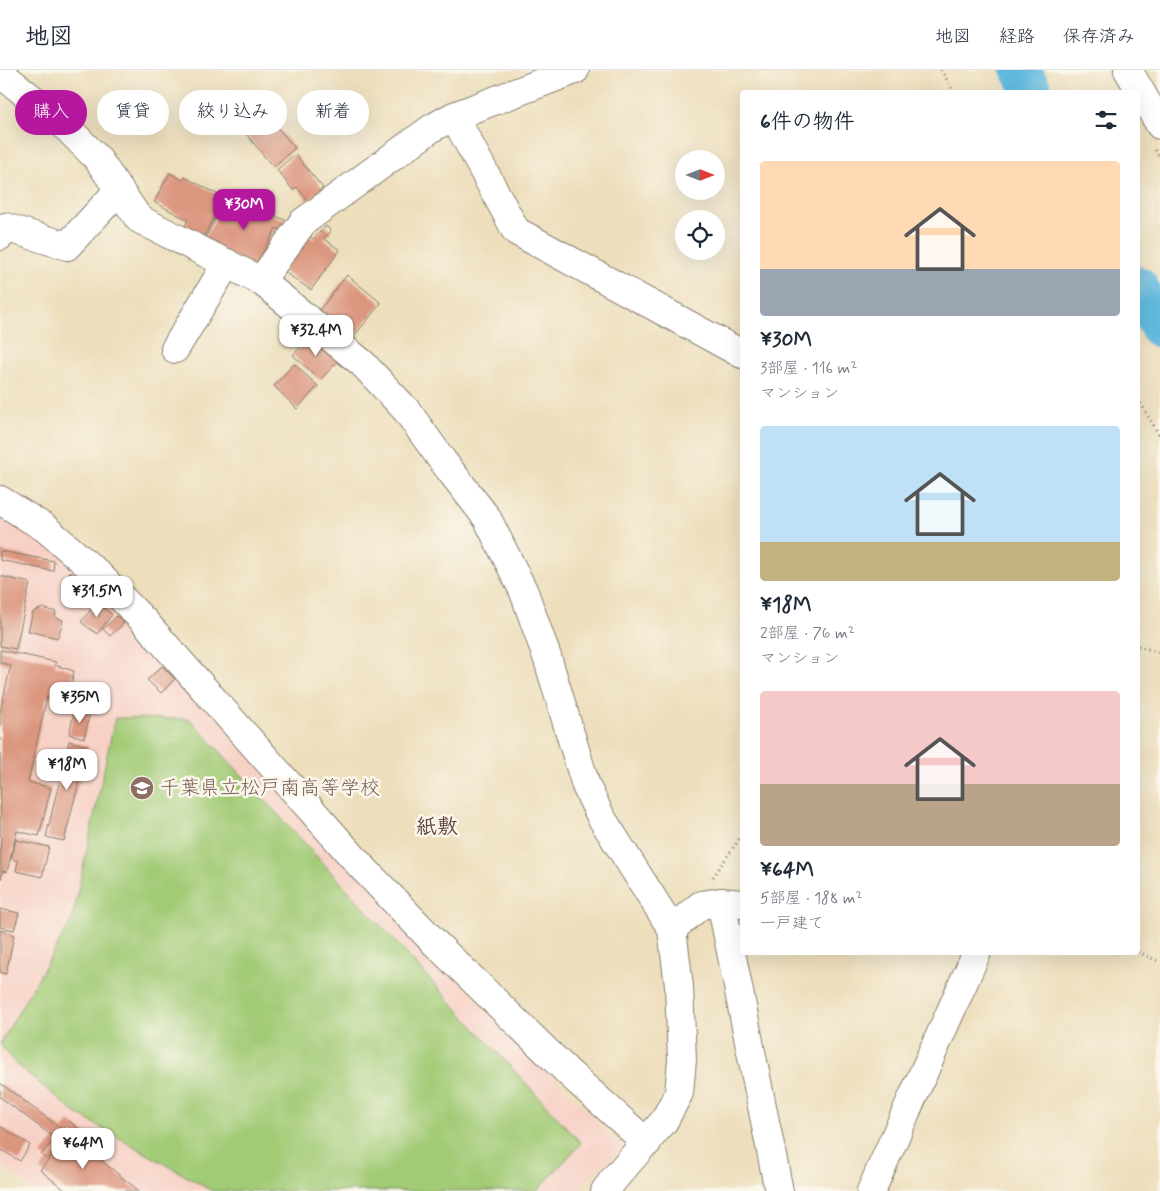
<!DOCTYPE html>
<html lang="ja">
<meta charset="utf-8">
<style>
:root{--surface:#fff;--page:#f6f6f7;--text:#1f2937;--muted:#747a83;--line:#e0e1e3;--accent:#b5179e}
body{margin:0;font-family:Mynerve,"Klee One",sans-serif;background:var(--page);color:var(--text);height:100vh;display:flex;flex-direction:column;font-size:19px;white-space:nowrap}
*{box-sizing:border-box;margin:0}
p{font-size:16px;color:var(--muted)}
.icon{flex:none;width:28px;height:28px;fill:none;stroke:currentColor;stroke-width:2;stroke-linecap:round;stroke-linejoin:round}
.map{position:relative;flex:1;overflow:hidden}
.side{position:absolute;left:740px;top:20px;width:400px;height:865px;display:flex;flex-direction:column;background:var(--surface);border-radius:5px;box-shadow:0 5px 20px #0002}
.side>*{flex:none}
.banner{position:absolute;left:15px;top:20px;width:475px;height:45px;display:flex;gap:10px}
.needle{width:32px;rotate:90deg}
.buttons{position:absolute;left:675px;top:80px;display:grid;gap:10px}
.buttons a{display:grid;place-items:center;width:50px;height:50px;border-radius:50%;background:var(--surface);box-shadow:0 5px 20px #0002;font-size:25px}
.price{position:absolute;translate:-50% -42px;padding:0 11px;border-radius:10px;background:#fff;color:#222;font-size:16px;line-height:32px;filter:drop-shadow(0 1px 2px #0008)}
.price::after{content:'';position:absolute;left:50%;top:30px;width:15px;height:11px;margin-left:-8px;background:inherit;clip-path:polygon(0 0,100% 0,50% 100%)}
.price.active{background:var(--accent);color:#fff}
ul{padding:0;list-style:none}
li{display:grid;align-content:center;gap:10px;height:265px;padding:0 20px}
li span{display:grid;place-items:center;height:155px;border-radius:5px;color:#555}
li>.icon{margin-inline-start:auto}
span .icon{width:90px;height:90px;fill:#fffc;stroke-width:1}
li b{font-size:21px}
h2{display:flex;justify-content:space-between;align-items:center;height:60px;padding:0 20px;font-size:21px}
.tag{padding:0 18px;border-radius:22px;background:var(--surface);box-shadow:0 5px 20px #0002;font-size:18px;line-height:45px}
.tag.active{background:var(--accent);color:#fff}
header{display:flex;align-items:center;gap:30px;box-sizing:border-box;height:70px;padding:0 25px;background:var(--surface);border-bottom:1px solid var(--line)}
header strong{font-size:24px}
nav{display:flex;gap:28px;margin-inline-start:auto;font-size:18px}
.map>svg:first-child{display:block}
.built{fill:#f7d1c6}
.garden{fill:#a2cb76;stroke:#5f7449}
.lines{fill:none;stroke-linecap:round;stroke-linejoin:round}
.river{stroke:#61bade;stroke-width:40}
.building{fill:#db967f}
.minor-casing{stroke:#847d6c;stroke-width:30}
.path{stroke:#847d6c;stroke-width:3;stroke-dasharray:1 4;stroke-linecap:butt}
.minor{stroke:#fff;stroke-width:28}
.labels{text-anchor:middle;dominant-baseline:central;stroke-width:5;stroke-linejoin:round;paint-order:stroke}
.education-label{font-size:20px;fill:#785e54;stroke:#fbf7ec;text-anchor:start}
.neighbourhood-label{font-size:21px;font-weight:bold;fill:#5f473f;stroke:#fbf7ec}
</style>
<header>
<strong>地図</strong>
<nav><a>地図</a><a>経路</a><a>保存済み</a></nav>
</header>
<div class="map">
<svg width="1160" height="1121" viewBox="0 0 1160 1121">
<rect width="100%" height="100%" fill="#fbf7ec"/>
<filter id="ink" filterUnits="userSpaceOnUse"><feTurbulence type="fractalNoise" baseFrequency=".02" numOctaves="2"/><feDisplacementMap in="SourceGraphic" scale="10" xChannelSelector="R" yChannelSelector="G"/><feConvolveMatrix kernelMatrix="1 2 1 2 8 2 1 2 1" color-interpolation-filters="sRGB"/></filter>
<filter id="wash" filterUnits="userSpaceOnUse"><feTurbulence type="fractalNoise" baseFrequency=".0096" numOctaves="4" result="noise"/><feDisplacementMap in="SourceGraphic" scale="20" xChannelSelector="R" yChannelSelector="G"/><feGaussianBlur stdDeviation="1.12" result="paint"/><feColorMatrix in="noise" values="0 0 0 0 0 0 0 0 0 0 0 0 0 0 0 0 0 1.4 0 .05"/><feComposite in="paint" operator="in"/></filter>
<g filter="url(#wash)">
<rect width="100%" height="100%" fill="#eddebc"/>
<path class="built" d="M0,442L58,479L158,578L408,859L622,1077L576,1121H34L0,1093Z"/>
<path class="garden" d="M115,648L190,649L581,1073L537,1121H212L74,1042L14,992L0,974L72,850Z"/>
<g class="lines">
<g class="river">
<path d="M1021,0L1033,22"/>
<path d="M1138,216L1160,258"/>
</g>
</g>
<g id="blocks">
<g class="building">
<path d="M255,42L258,47L264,42L295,78L273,97L239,55Z"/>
<path d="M295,84L323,118L308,131L297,117L293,120L277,100Z"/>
<path d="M170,103L183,110L185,107L224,128L201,172L182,162L188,150L154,132Z"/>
<path d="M233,126L289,152L284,162L276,158L254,199L204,170L224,132L228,134Z"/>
<path d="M326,156L331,161L324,169L340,180L311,220L283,201L308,165L313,169Z"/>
<path d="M347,205L381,233L351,270L317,243Z"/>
<path d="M313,264L340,289L320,310L293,285Z"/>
<path d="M294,294L318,316L297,339L274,316Z"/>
<path d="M0,481L54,491L53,501L0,490Z"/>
<path d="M70,502L99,525L93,533L64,510Z"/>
<path d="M0,506L30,513L16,579L0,576Z"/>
<path d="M97,532L112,545L97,564L81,552Z"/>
<path d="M42,538L56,542L55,547L63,550L58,568L28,561L33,542Z"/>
<path d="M117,546L124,553L110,566L103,559Z"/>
<path d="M0,580L56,592L54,595L74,601L68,632L47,627L28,712L51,718L39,766L17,761L7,802L3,801L1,809L0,642L11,595L0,593Z"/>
<path d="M162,596L175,609L161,623L147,610Z"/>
<path d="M75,639L90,643L84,668L69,664Z"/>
<path d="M69,671L88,676L64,771L46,767Z"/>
<path d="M16,770L49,777L42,807L16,801L18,791L11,789Z"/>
<path d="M0,839L19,843L14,860L0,857Z"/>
<path d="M0,860L14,865L6,904L0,902Z"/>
<path d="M0,1013L63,1060L69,1051L92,1069L86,1074L71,1062L48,1089L41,1085L55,1068L0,1027Z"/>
<path d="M0,1056L30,1075L20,1091L0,1079Z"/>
<path d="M70,1065L139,1121H66L40,1100Z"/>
</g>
</g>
</g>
<g filter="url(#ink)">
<use href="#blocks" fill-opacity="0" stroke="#847d6c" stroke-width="1"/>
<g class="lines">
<g class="minor-casing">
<g id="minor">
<path d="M1128,0L1160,55"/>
<path d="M0,3L61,52L97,88L139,149L261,211L362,293L407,341L442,390L487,448L524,522L548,590L586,716L601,747L672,859L679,916L682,990L679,1023L664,1051L614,1109L605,1121"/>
<path d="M454,46L516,161L742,284"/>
<path d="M0,166L5,157L67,176L119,120"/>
<path d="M261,211L303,152L432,58L454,46L575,0"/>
<path d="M175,279L227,193"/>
<path d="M0,430L45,458L96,502L144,551L360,795L435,873L571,1005L647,1073"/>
<path d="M721,832L779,1121"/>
<path d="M672,859L701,835L721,832L742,834"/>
<path d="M871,1121L977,882"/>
</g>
</g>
<g class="path">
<path d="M941,0L954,22"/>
<path d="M1155,80L1160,88"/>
<path d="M1138,329L1160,366"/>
<path d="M1138,576L1160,583"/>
<path d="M713,807L742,765"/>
<path d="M1138,882L1160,892"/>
</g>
<use href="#minor" class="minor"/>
</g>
</g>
<defs>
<g id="school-disc" transform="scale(1.25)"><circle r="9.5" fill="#8d6e63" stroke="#fbf7ec"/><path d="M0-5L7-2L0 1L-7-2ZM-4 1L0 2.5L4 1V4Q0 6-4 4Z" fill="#fff"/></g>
</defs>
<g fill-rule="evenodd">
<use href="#school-disc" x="142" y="718"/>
</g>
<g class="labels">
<g class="education-label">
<text x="160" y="718">千葉県立松戸南高等学校</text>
</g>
<g class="neighbourhood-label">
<text x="437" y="757">紙敷</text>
</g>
</g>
</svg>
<div class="buttons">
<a><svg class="needle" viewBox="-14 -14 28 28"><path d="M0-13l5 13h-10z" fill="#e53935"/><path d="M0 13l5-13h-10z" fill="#747a83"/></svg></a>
<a><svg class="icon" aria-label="locate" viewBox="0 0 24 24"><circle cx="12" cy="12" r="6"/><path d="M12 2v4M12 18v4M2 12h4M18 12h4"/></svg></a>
</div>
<b class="price active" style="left:244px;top:161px">¥30M</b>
<b class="price" style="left:316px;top:287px">¥32.4M</b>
<b class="price" style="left:97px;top:548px">¥31.5M</b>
<b class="price" style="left:80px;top:654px">¥35M</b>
<b class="price" style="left:67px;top:721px">¥18M</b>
<b class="price" style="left:83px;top:1100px">¥64M</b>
<div class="banner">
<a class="tag active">購入</a>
<a class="tag">賃貸</a>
<a class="tag">絞り込み</a>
<a class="tag">新着</a>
</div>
<section class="side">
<h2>6件の物件<svg class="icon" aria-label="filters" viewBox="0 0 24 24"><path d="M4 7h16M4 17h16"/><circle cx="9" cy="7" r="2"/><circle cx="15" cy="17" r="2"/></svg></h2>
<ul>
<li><span style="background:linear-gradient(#ffd9b3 70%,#9aa5b1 0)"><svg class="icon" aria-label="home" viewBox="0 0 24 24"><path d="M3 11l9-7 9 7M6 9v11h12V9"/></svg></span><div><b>¥30M</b><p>3部屋 · 116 m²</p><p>マンション</p></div></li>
<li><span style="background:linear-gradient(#bfe0f5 75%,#c2b280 0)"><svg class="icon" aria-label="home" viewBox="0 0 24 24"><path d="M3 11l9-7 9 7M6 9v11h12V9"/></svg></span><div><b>¥18M</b><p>2部屋 · 76 m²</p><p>マンション</p></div></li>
<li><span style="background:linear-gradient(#f6c9c9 60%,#b9a48a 0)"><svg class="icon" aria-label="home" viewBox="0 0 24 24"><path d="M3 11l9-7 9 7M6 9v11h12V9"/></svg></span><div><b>¥64M</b><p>5部屋 · 188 m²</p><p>一戸建て</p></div></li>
</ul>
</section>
</div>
